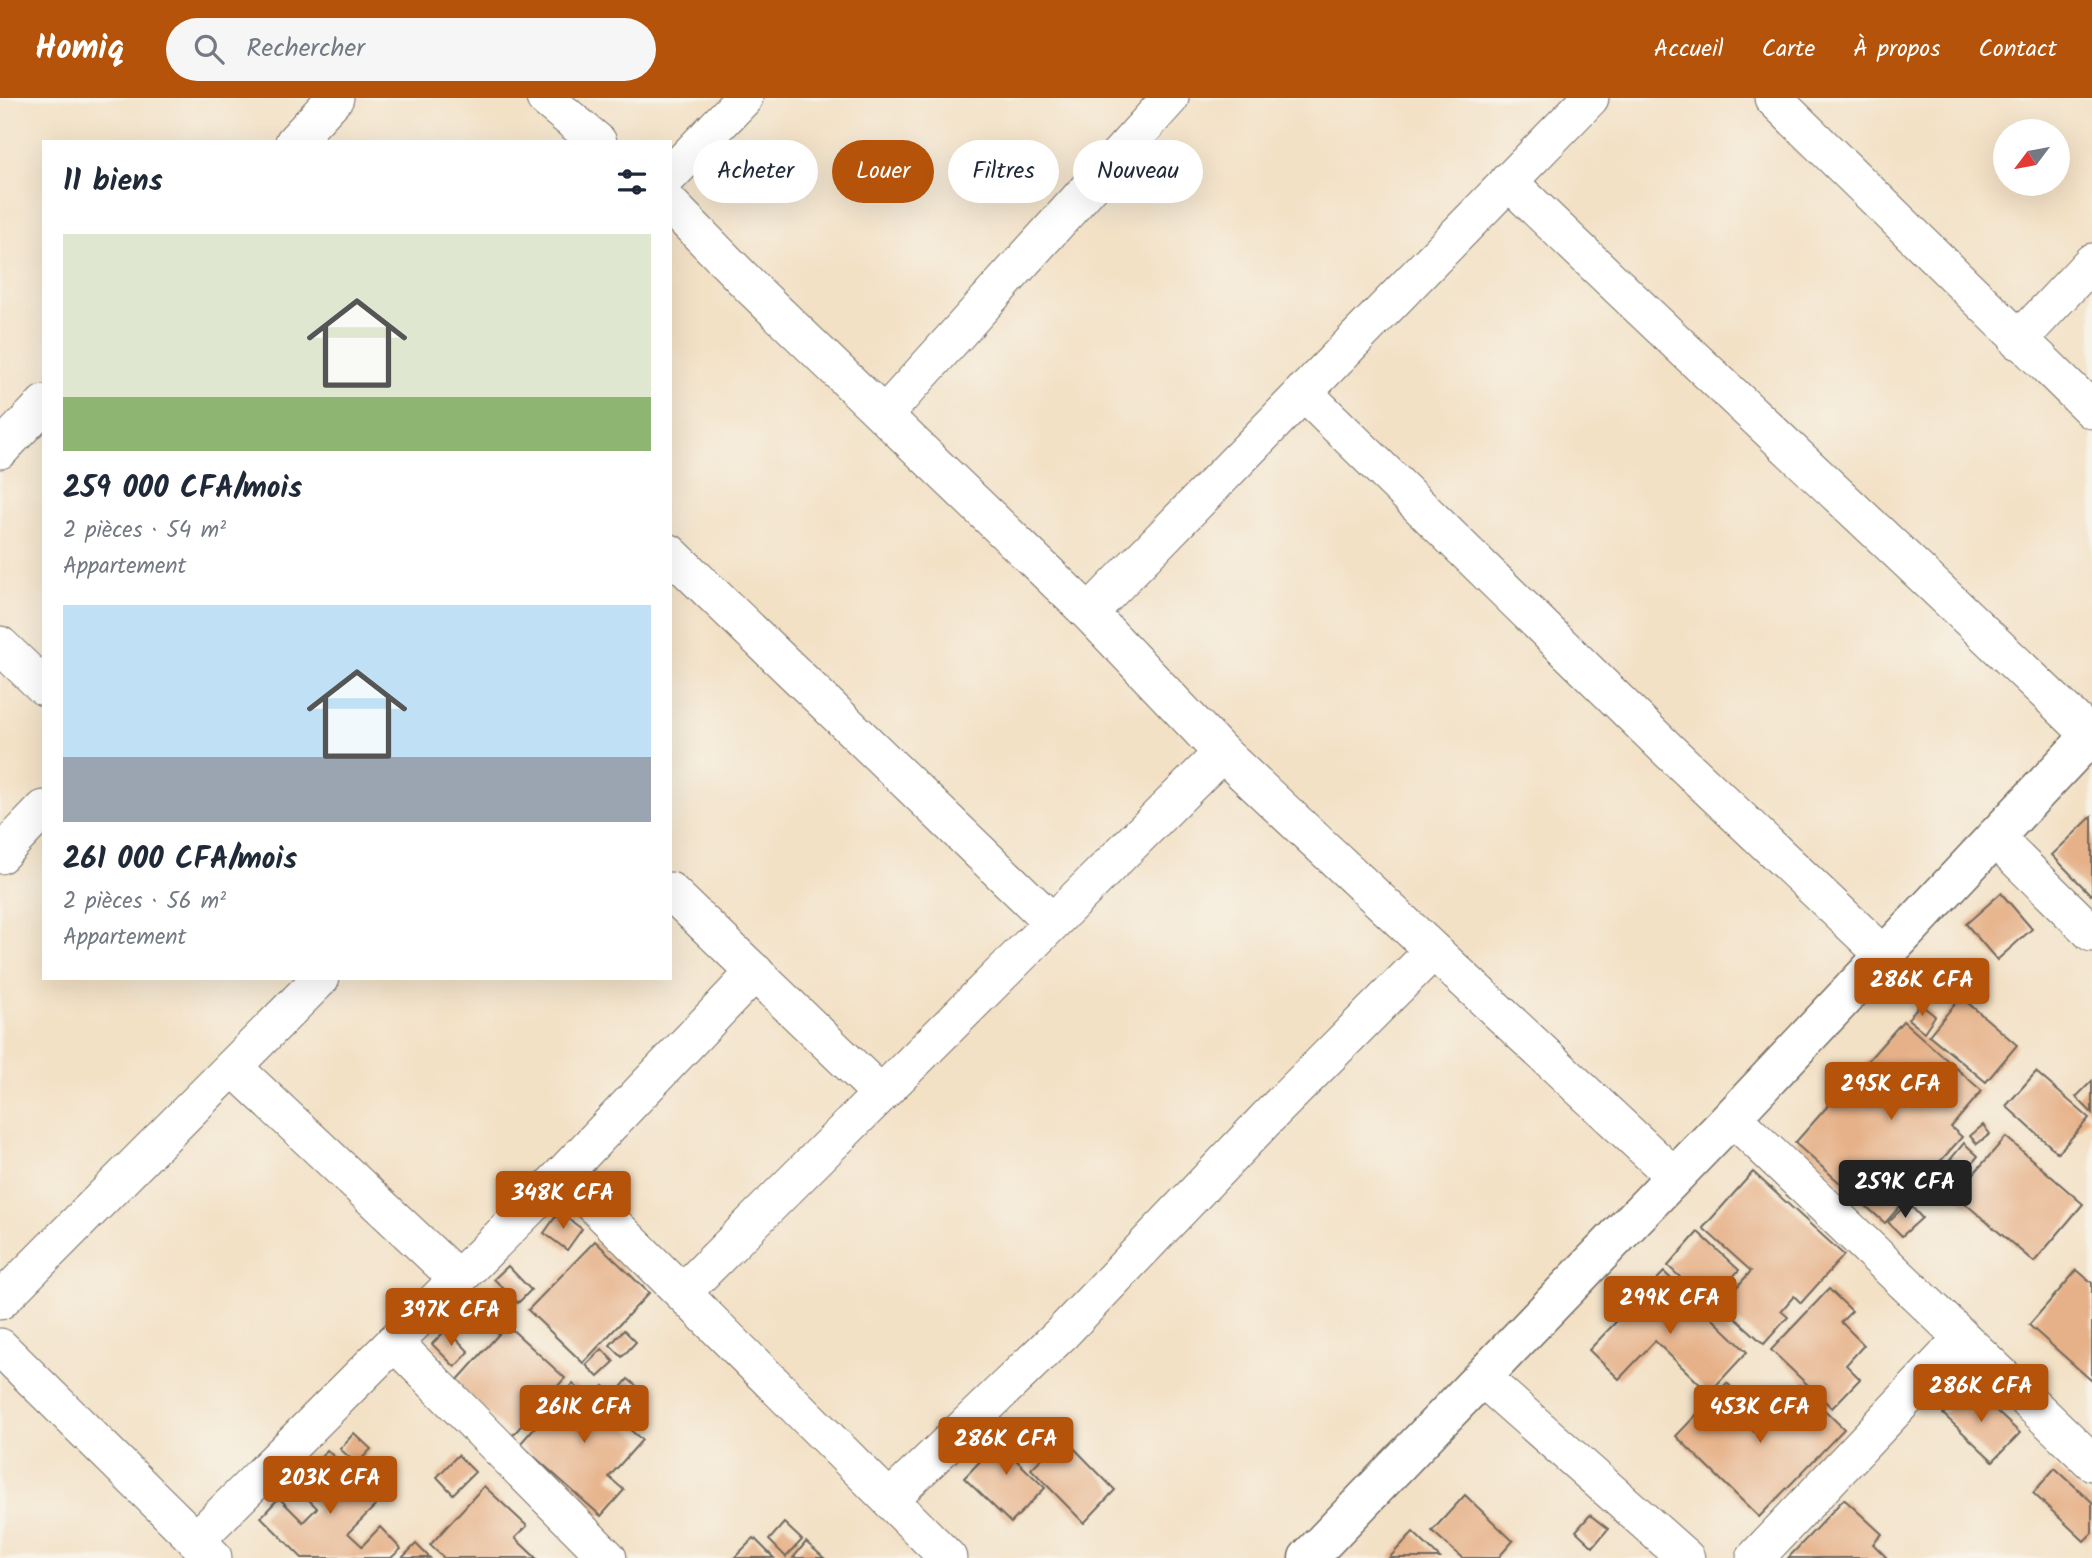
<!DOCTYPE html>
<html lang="fr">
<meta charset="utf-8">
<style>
:root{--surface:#fff;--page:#f6f6f7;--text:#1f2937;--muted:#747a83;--accent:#b45309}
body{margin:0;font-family:Kalam,sans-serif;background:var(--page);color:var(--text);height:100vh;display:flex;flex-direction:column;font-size:26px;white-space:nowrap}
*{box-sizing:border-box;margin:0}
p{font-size:23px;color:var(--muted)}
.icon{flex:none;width:38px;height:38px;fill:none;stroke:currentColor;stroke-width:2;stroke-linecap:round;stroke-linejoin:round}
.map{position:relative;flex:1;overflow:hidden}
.details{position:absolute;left:42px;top:42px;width:630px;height:840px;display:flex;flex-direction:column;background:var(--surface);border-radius:0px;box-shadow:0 7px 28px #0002}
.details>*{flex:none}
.top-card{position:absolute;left:693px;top:42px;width:665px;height:63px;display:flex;gap:14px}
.needle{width:46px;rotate:238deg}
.tools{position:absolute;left:1993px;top:21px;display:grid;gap:14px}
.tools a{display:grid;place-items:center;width:77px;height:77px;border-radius:50%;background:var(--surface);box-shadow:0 7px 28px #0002;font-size:35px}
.price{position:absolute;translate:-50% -60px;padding:0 16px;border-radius:7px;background:var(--accent);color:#fff;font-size:23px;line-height:46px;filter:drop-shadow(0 2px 4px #0008)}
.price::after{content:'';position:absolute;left:50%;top:42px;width:21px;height:16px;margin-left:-10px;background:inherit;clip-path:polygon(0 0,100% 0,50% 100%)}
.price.on{background:#222;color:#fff}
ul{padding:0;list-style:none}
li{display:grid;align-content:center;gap:14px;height:371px;padding:0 21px}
li span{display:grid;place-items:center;height:217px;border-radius:0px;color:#555}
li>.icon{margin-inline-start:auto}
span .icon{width:126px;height:126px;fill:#fffc;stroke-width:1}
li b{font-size:30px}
h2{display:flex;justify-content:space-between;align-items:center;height:84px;padding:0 21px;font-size:30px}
.tag{padding:0 24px;border-radius:32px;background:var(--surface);box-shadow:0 7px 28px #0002;font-size:24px;line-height:63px}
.tag.on{background:var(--accent);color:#fff}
header{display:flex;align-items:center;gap:42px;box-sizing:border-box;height:98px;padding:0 35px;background:var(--accent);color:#fff}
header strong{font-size:33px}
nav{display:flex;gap:38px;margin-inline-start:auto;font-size:24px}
.search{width:490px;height:63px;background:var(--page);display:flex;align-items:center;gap:18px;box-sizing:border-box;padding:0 24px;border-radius:38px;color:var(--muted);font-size:26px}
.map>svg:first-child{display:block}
.building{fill:#e6b188}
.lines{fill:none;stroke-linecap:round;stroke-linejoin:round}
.street-casing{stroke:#716b61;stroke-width:39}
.secondary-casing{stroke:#716b61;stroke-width:41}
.street{stroke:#fff;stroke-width:37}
.secondary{stroke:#fff;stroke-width:38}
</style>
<header>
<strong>Homiq</strong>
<div class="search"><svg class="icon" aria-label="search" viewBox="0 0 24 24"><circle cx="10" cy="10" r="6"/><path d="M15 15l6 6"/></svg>Rechercher</div>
<nav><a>Accueil</a><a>Carte</a><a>À propos</a><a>Contact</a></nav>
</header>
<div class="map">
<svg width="2092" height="1460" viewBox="0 0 2092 1460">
<rect width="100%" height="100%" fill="#f7f3e8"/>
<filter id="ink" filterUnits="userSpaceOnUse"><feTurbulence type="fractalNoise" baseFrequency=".0143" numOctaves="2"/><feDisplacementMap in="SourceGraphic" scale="14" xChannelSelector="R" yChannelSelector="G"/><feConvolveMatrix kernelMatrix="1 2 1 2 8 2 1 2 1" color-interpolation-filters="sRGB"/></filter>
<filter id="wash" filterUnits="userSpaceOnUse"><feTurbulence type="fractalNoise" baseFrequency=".00686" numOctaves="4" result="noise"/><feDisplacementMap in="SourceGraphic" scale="28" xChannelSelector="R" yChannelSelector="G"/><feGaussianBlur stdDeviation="1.57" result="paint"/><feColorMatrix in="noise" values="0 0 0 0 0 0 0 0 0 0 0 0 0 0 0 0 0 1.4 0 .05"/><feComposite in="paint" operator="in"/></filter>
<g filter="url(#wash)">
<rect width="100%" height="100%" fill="#f3e1c6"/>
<g id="blocks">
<g class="building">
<path d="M2092,718V796L2091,797L2052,757Z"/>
<path d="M2001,795L2032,831L1997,862L1966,826Z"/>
<path d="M1961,899L2017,947L1986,984L1929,937Z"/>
<path d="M1920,906L1935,918L1924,934L1908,921Z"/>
<path d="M1903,923L1982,993L1951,1029L1962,1039L1885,1125L1795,1045Z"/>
<path d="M2036,974L2089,1020L2058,1055L2006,1008Z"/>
<path d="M2092,983V1015L2076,999Z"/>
<path d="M1983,1027L1990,1036L1977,1046L1970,1038Z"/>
<path d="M2006,1039L2083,1106L2034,1164L1955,1097Z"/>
<path d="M1964,1045L1978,1058L1959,1081L1944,1069Z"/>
<path d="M1753,1074L1844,1157L1801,1205L1794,1198L1781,1213L1788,1219L1764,1246L1721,1207L1751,1173L1703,1130Z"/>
<path d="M1908,1105L1922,1120L1902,1138L1888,1124Z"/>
<path d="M559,1114L582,1131L567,1152L544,1135Z"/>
<path d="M1698,1134L1739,1172L1709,1206L1668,1168Z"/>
<path d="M595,1143L649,1195L583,1265L528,1212Z"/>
<path d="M508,1168L531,1192L518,1205L494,1181Z"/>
<path d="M2077,1172L2092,1185V1283L2029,1227Z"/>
<path d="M1664,1174L1747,1254L1709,1295L1655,1243L1619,1281L1589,1252Z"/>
<path d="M1829,1191L1852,1213L1841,1224L1864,1247L1846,1267L1860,1281L1832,1310L1771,1252Z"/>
<path d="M507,1227L565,1280L512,1338L455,1285Z"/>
<path d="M447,1231L469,1254L455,1269L432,1246Z"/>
<path d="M624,1232L636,1244L622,1259L610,1247Z"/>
<path d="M602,1251L614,1264L598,1279L586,1267Z"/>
<path d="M628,1281L640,1291L629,1305L616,1295Z"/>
<path d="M1727,1285L1737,1295L1726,1306L1754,1334L1799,1287L1844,1331L1759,1419L1676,1338Z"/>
<path d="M573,1286L591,1302L604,1288L623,1305L613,1317L642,1342L609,1379L624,1392L601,1418L520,1346Z"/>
<path d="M1969,1288L2020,1335L1993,1363L1943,1316Z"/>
<path d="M1014,1328L1033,1346L1017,1363L1045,1390L1011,1425L964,1380Z"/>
<path d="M354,1335L371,1351L357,1366L340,1351Z"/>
<path d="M1063,1339L1115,1392L1084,1425L1031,1371Z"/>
<path d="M327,1352L380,1403L348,1435L362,1448L380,1429L401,1451L391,1460H302L261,1419L279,1400L303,1424L317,1410L293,1386Z"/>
<path d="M458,1357L475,1374L453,1396L437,1379Z"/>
<path d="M2055,1370L2092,1404V1435L2084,1443L2033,1395Z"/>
<path d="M484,1388L527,1428L515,1440L536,1460H444L430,1447Z"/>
<path d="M1465,1397L1513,1443L1498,1460H1462L1432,1433Z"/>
<path d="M1844,1401L1882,1436L1873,1446L1887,1460H1788Z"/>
<path d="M1590,1417L1608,1431L1593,1449L1576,1433Z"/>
<path d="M784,1425L802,1442L786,1459L769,1442Z"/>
<path d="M1413,1434L1440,1460H1389Z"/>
<path d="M754,1440L774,1460H734Z"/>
<path d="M806,1444L824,1460H793Z"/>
<path d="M416,1446L430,1460H402Z"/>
</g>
</g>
</g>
<g filter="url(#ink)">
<use href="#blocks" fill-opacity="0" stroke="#716b61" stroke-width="2"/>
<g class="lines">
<g class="street-casing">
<g id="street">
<path d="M545,0L598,44"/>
<path d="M1773,0L2092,312"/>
<path d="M294,44L335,0"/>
<path d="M670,77L744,0"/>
<path d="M1508,83C1701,270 1898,451 2090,637"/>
<path d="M670,106L754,192L1089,515L1222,655L1674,1078"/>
<path d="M2018,243L2092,164"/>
<path d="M1303,294L1666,650L1883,856"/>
<path d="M884,317L1170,0"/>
<path d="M0,352L44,306"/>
<path d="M670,455L1051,823"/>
<path d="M1089,515L1590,0"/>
<path d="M0,547L44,589"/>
<path d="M1994,739L2092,835"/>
<path d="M0,757L44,711"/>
<path d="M670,793L880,995"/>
<path d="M233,969L457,1180"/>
<path d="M1732,1019L2092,1364"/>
<path d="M563,1076L948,1460"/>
<path d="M684,1193L1222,655"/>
<path d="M0,1203L321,880"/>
<path d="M394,1244L608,1460"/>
<path d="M0,1249L213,1459"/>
<path d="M1481,1279L1686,1460"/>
<path d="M890,1401L1062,1235L1268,1019L1433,853"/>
<path d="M196,1442L563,1076L755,874"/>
<path d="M1755,1460L1962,1241"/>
</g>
</g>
<g class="secondary-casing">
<path id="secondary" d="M1308,1460L1732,1019L2092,636"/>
</g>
<use href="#street" class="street"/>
<use href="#secondary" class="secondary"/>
</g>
</g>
</svg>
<div class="tools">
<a><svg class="needle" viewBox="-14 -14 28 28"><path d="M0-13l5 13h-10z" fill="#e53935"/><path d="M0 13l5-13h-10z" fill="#747a83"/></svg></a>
</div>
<b class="price" style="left:1922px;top:920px">286K CFA</b>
<b class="price" style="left:1891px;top:1024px">295K CFA</b>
<b class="price on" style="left:1905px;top:1122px">259K CFA</b>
<b class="price" style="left:563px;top:1133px">348K CFA</b>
<b class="price" style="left:1670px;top:1238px">299K CFA</b>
<b class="price" style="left:451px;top:1250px">397K CFA</b>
<b class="price" style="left:1981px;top:1326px">286K CFA</b>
<b class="price" style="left:584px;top:1347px">261K CFA</b>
<b class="price" style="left:1760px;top:1347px">453K CFA</b>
<b class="price" style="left:1006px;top:1379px">286K CFA</b>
<b class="price" style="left:330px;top:1418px">203K CFA</b>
<div class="top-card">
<a class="tag">Acheter</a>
<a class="tag on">Louer</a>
<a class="tag">Filtres</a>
<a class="tag">Nouveau</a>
</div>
<section class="details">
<h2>11 biens<svg class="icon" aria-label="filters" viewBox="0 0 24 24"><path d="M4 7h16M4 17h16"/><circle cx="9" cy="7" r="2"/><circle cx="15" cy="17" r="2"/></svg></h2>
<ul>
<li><span style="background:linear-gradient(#dfe7d0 75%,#8fb573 0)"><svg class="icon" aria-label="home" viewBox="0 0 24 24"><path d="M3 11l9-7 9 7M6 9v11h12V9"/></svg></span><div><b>259 000 CFA/mois</b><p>2 pièces · 54 m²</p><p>Appartement</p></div></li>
<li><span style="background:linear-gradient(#bfe0f5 70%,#9aa5b1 0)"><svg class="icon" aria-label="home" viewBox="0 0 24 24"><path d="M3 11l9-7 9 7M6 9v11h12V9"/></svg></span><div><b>261 000 CFA/mois</b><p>2 pièces · 56 m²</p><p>Appartement</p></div></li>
</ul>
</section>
</div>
